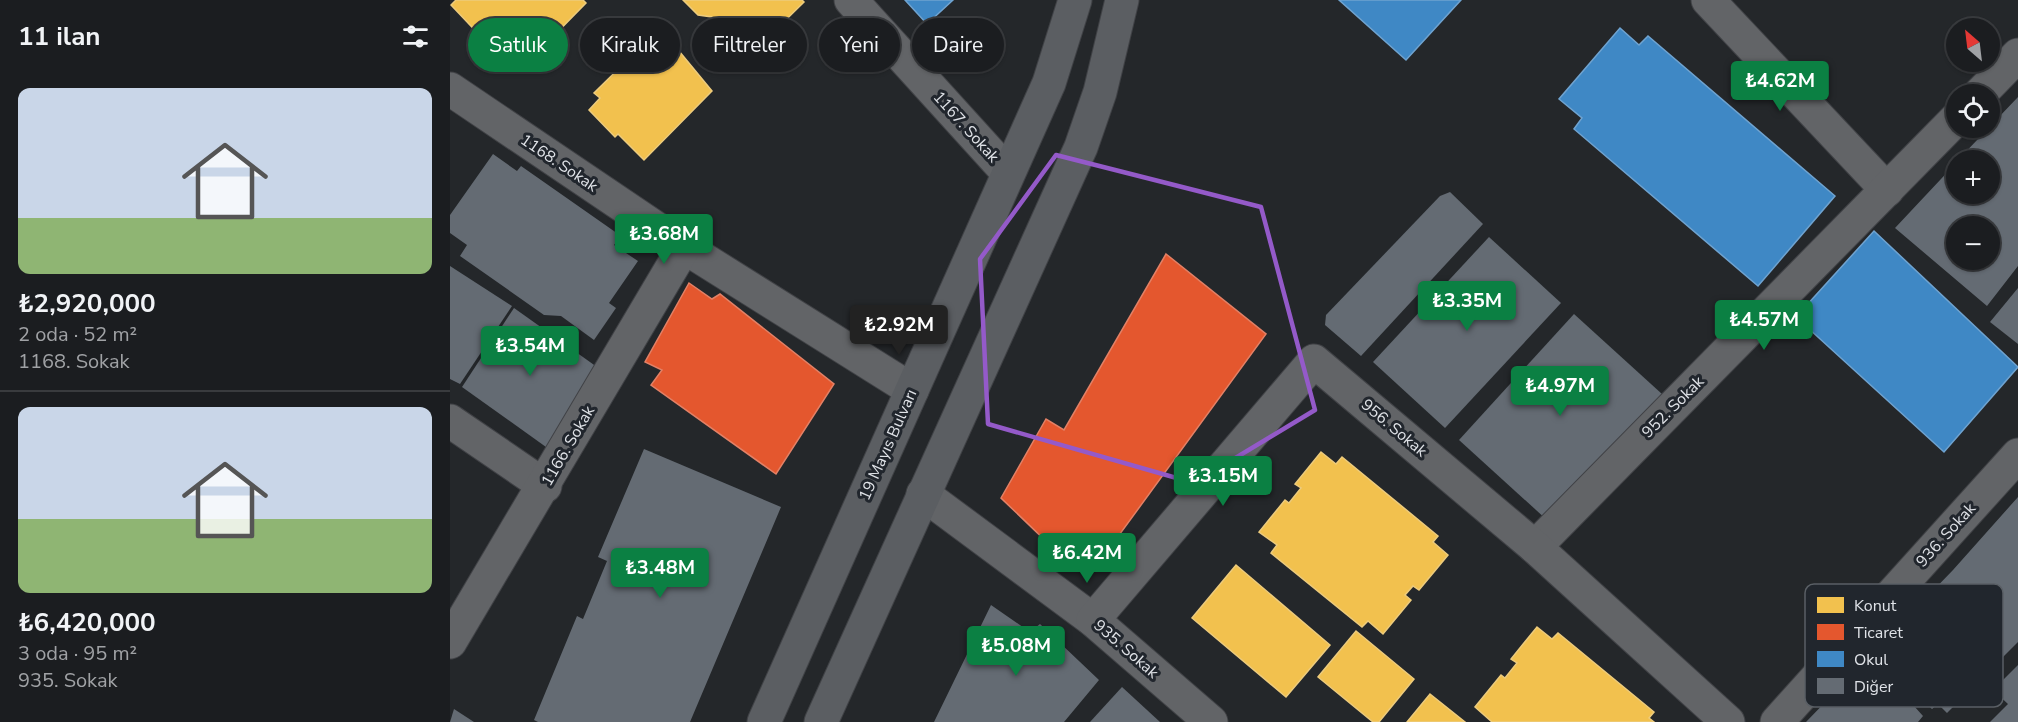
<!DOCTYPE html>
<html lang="tr">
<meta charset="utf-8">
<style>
:root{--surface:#1b1d20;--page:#242629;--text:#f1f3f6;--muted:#a0a2a5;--line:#393b3e;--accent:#0b8043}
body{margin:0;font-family:"Nunito Sans",sans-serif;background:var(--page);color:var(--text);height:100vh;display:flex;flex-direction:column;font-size:22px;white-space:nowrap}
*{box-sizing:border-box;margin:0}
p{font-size:20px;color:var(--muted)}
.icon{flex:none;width:33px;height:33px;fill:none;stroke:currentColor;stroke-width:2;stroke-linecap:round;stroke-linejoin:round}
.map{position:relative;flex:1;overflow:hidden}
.drawer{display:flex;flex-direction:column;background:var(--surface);width:450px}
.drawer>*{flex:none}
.top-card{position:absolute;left:18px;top:18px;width:570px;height:54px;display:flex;gap:12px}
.needle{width:39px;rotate:332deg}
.buttons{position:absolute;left:1496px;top:18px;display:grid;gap:12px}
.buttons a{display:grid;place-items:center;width:54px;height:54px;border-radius:50%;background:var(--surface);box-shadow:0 2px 4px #0004,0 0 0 2px var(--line);font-size:30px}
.price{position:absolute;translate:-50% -51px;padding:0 14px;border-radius:6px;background:var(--accent);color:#fff;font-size:20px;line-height:39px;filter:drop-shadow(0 2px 3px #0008)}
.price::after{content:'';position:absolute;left:50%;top:36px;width:18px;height:14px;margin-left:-9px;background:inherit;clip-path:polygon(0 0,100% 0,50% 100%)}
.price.selected{background:#222;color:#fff}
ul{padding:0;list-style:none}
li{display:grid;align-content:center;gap:12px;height:318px;padding:0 18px}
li+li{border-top:2px solid var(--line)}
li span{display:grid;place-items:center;height:186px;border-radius:12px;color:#555}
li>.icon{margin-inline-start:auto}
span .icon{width:108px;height:108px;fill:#fffc;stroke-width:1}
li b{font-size:26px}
h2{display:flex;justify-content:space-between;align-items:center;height:72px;padding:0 18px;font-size:26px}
.pill{padding:0 21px;border-radius:27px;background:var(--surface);box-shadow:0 2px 4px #0004,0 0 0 2px var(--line);font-size:21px;line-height:54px}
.pill.selected{background:var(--accent);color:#fff}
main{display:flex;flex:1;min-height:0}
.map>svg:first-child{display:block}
.homes{fill:#f2c14e;stroke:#edcb7c;stroke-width:1.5}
.shops{fill:#e4572e;stroke:#e38166;stroke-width:1.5}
.schools{fill:#3f88c5;stroke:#6fa3d0;stroke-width:1.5}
.building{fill:#646b73;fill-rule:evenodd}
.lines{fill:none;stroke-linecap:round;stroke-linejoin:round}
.minor-casing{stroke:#404246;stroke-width:35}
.secondary-casing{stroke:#404246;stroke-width:35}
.minor{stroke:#626467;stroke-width:33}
.secondary{stroke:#5b5e62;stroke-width:33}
.marked{fill:none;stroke:#945ac9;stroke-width:4.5;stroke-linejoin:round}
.labels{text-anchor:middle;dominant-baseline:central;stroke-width:6;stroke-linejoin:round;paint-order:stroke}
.street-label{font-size:16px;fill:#e0e3e8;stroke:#21262d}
.key{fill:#21262d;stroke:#5a5f65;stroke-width:1.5}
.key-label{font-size:16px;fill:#e0e3e8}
</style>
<main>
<section class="drawer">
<h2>11 ilan<svg class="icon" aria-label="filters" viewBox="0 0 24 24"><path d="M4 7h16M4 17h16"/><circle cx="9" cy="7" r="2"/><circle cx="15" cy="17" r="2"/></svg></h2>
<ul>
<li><span style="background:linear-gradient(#c9d6e8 70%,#8fb573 0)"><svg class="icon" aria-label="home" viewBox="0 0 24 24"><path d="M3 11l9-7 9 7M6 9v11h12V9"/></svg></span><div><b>₺2,920,000</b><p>2 oda · 52 m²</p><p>1168. Sokak</p></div></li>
<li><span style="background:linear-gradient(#c9d6e8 60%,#8fb573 0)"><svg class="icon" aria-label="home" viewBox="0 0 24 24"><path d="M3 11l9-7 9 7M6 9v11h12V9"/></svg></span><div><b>₺6,420,000</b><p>3 oda · 95 m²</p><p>935. Sokak</p></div></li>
</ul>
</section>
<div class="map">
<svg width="1568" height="722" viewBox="0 0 1568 722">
<rect width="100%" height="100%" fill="#24272a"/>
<g class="homes">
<path d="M6,0H133L136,3L77,63L73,58L66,64L42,39L38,44L1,5Z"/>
<path d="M233,0H352L354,2L299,56L291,49L283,56L260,32L262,17L248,15Z"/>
<path d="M215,34L262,91L194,160L168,134L165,137L139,110L150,98L144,93L200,38L206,43Z"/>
<path d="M871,452L886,464L892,457L988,536L983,542L998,555L969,590L963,586L955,595L961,600L933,634L918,621L912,627L821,553L827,545L809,532L835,500L839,503L851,488L845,484Z"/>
<path d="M786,565L880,645L836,697L742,618Z"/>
<path d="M1087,627L1102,639L1108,633L1204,712L1199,718L1204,722H1042L1025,707L1051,675L1055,678L1067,663L1061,659Z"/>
<path d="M906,631L964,679L929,722H923L868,677Z"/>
<path d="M980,694L1015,722H957Z"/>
</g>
<g class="shops">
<path d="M716,254L816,334L656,553L643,541L626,570L551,498L596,419L614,430Z"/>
<path d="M239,283L262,299L270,294L384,384L326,474L201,385L212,370L195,362Z"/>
</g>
<g class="schools">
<path d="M455,0H503L477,24Z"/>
<path d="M889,0H1011L956,60Z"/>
<path d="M1170,28L1189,45L1198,36L1385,196L1308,286L1124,129L1132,118L1109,99Z"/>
<path d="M1424,231L1568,367L1494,452L1346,317Z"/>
</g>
<g class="building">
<path d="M1568,97V266L1537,306L1445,228L1506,163V194H1539V160H1508ZM1506,226H1539V260H1506Z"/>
<path d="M43,154L67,171L71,166L171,236L164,245L188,261L159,303L166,308L144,340L111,316L94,315L10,256L17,245L0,233V215Z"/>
<path d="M1000,192L1033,224L911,356L875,325L876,315L990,196Z"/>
<path d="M1039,237L1111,303L995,428L923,362Z"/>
<path d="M0,266L62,306L10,384L0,379Z"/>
<path d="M1568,288V344L1540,322Z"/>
<path d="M64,308L147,367L96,447L12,387Z"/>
<path d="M1124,314L1212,394L1097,520L1009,440Z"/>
<path d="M194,449L331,507L240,722H88L84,720L127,616L133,619L157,561L148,557Z"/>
<path d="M1568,497V642L1497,713L1488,704L1482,709L1472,699L1464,706L1473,716L1468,722H1356L1503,570Z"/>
<path d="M541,605L580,632L590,624L649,680L614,722H484Z"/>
<path d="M1568,665V722H1540L1558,704L1543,690Z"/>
<path d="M672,687L710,722H640Z"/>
<path d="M4,709L24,722H0Z"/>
</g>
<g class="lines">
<g class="minor-casing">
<g id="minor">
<path d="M401,0L558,173"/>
<path d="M1258,0L1437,190"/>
<path d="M0,89L234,247L462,390"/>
<path d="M1530,94L1568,55"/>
<path d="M0,421L95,486"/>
<path d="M473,494L643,620L761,722"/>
<path d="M1085,547L1506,119"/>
<path d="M643,620L864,361L1085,547L1278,722"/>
<path d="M0,642L234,247"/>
<path d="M1327,722L1568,455"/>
</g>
</g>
<g class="secondary-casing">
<g id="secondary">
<path d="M314,722L599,83L625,0"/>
<path d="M371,722L631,147L650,92L672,0"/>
</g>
</g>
<use href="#minor" class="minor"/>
<use href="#secondary" class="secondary"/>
</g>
<path class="marked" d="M606,155L811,207L865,410L744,483L538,424L530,259Z"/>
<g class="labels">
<g class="street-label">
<text transform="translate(516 127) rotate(48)">1167. Sokak</text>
<text transform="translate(109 163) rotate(34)">1168. Sokak</text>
<text transform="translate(1223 407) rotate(-45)">952. Sokak</text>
<text transform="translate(944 428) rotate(40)">956. Sokak</text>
<text transform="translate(438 445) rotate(-66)">19 Mayıs Bulvarı</text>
<text transform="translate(118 446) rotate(-60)">1166. Sokak</text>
<text transform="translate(1496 535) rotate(-48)">936. Sokak</text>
<text transform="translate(676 649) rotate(41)">935. Sokak</text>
</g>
</g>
<rect x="1355" y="584" width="198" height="123" rx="9" class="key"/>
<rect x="1367" y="597" width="27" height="16" fill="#f2c14e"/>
<rect x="1367" y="624" width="27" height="16" fill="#e4572e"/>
<rect x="1367" y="651" width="27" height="16" fill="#3f88c5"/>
<rect x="1367" y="678" width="27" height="16" fill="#646b73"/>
<g class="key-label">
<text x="1404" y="611">Konut</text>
<text x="1404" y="638">Ticaret</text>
<text x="1404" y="665">Okul</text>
<text x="1404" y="692">Diğer</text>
</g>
</svg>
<div class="buttons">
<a><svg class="needle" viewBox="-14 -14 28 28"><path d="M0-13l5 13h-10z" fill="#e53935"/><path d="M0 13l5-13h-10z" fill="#a0a2a5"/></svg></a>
<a><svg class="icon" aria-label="locate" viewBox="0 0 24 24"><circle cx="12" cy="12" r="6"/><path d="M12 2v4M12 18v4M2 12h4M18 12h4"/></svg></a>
<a>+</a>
<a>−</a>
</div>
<b class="price" style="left:1330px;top:112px">₺4.62M</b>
<b class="price" style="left:214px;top:265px">₺3.68M</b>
<b class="price" style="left:1017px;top:332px">₺3.35M</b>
<b class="price" style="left:1314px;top:351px">₺4.57M</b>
<b class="price selected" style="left:449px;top:356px">₺2.92M</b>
<b class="price" style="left:80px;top:377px">₺3.54M</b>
<b class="price" style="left:1110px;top:417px">₺4.97M</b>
<b class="price" style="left:773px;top:507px">₺3.15M</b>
<b class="price" style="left:637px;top:584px">₺6.42M</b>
<b class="price" style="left:210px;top:599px">₺3.48M</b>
<b class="price" style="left:566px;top:677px">₺5.08M</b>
<div class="top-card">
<a class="pill selected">Satılık</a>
<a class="pill">Kiralık</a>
<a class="pill">Filtreler</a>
<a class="pill">Yeni</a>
<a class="pill">Daire</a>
</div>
</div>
</main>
